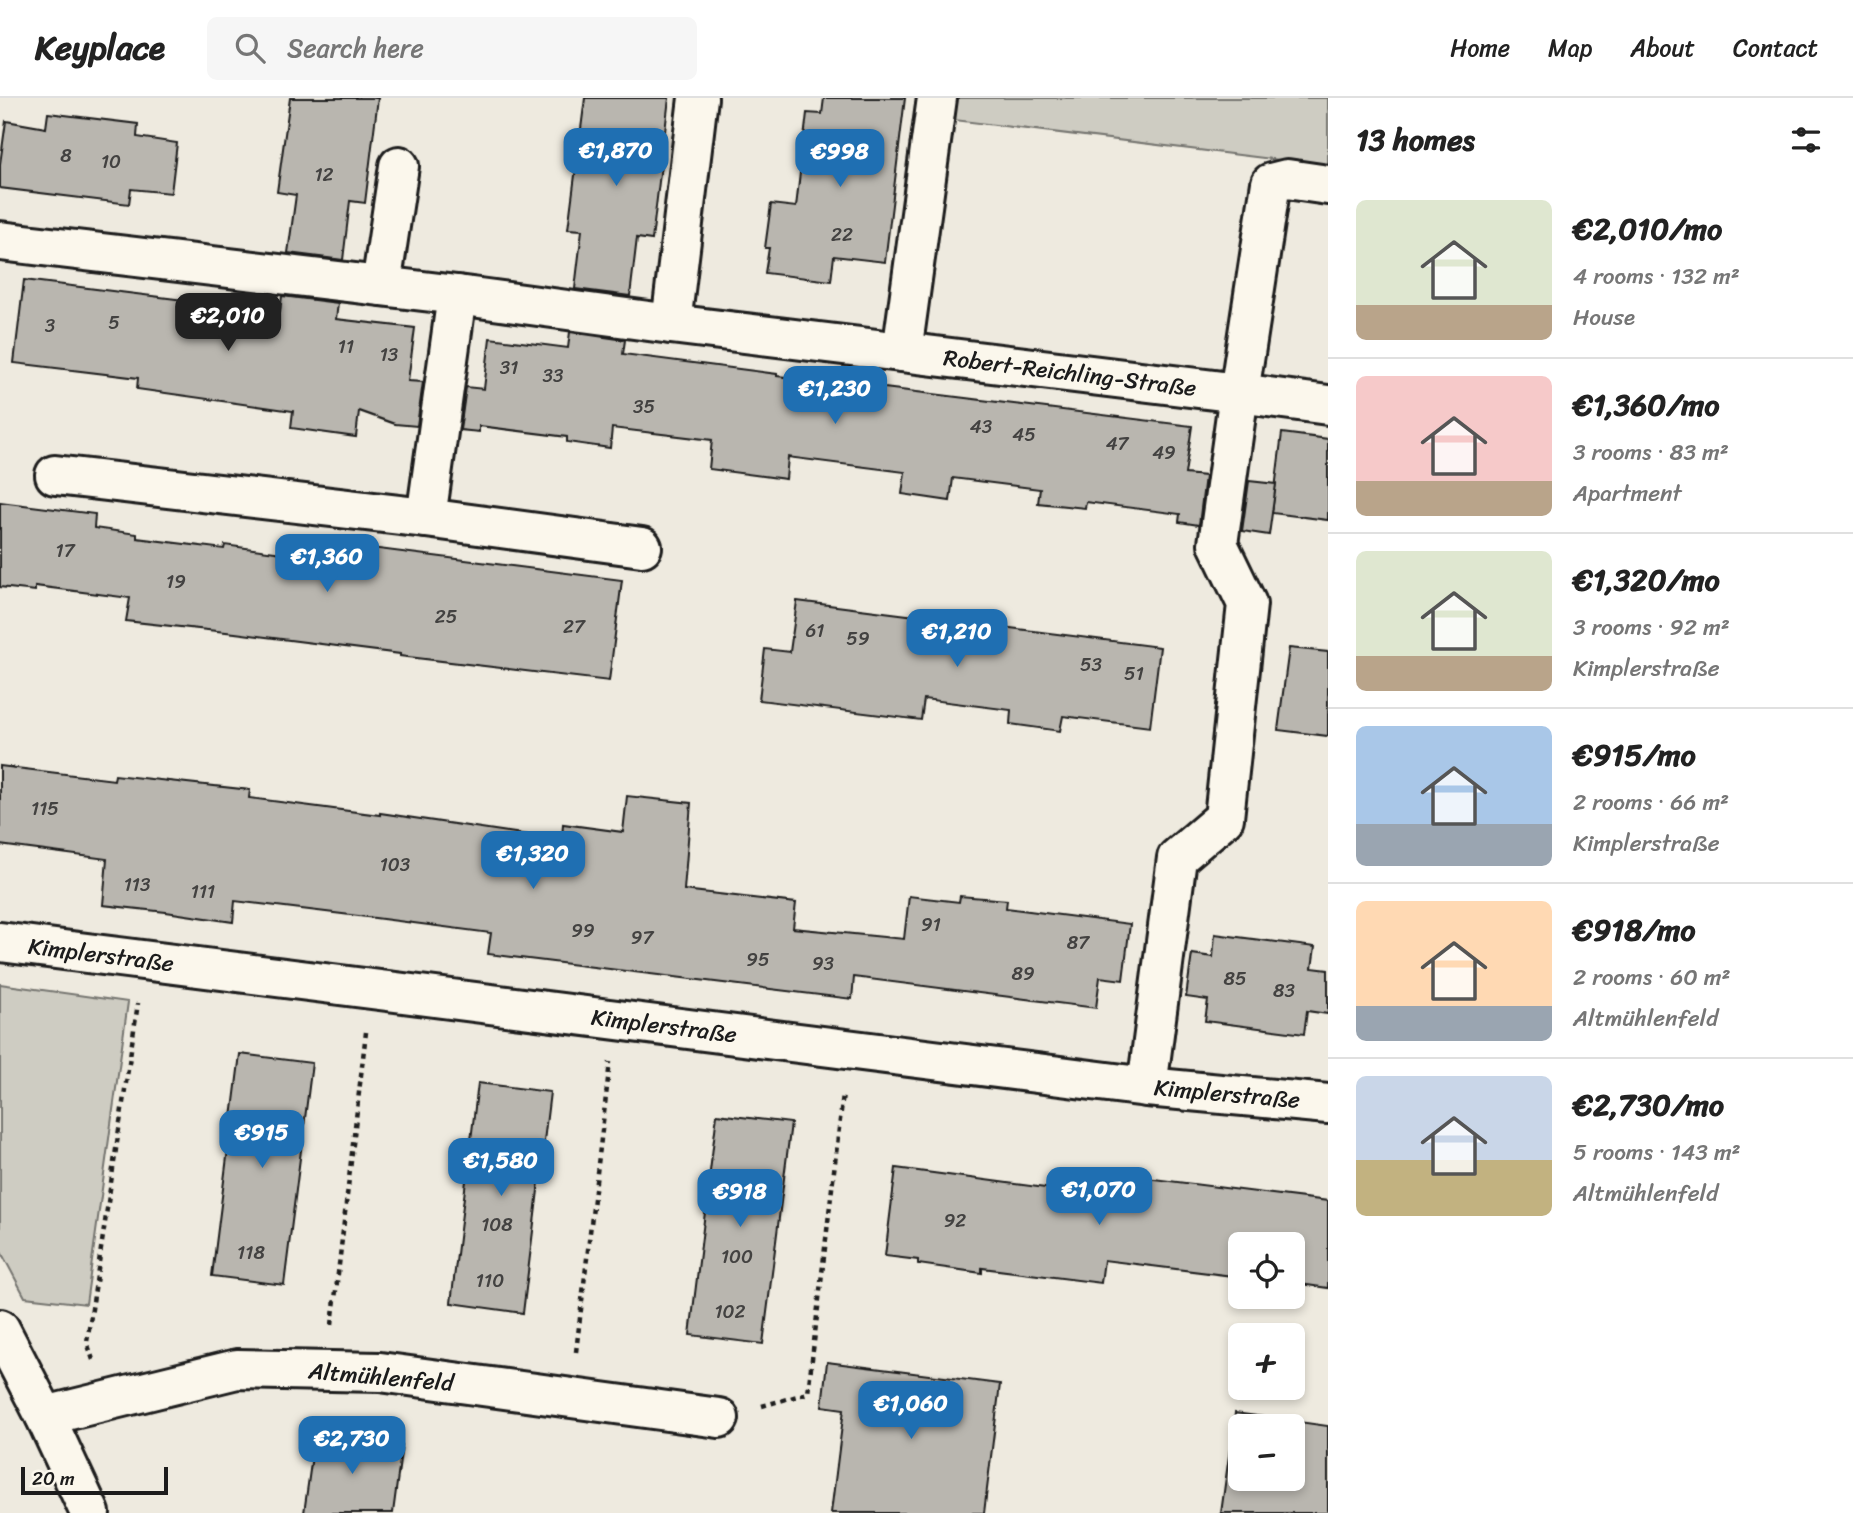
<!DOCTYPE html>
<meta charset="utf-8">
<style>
:root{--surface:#fff;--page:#f6f6f6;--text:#222;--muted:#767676;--line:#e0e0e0;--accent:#1f6fb2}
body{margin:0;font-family:Sriracha,sans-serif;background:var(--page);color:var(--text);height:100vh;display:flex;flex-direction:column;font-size:26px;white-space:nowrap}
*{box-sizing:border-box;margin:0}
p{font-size:23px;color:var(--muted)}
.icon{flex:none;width:38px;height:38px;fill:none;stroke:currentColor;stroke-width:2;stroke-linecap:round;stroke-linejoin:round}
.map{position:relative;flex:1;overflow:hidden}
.sheet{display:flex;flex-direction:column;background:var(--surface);width:525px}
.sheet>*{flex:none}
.controls{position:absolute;left:1228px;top:1134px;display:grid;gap:14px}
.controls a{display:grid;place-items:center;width:77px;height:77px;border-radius:10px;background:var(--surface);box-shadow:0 4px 10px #0003;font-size:35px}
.scale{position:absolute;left:21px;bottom:18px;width:147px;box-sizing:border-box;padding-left:7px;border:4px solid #1c1c1c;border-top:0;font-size:19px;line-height:24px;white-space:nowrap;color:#1c1c1c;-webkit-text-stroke:5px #fbf7ec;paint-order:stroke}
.price{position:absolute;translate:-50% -60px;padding:0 16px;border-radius:14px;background:var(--accent);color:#fff;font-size:23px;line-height:46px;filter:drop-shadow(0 2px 4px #0008)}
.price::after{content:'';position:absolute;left:50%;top:42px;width:21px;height:16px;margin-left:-10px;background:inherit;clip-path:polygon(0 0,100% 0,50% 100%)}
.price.active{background:#222;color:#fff}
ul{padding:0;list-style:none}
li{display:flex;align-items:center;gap:21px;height:175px;padding:0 28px}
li+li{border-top:2px solid var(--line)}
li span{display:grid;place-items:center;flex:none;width:196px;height:140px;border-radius:10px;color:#555}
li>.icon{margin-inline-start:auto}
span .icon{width:84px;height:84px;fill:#fffc;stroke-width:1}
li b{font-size:30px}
h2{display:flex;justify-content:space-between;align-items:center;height:84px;padding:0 28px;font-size:30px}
header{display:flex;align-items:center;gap:42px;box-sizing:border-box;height:98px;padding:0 35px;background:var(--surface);border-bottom:2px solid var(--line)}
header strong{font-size:33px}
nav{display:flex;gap:38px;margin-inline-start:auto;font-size:24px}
.search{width:490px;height:63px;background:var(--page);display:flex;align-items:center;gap:18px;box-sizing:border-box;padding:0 24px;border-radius:10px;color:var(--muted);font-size:26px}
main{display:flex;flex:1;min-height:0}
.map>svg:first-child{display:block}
.green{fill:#ceccc2;stroke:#75746f;stroke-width:2}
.building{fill:#b9b6af;stroke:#1c1c1c;stroke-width:2;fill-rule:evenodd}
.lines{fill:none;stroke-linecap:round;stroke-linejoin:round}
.minor-casing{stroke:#1c1c1c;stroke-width:44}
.path{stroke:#1c1c1c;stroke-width:4.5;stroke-dasharray:5 5;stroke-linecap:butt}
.minor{stroke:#fbf7ec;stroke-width:38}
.labels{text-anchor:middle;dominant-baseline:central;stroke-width:5;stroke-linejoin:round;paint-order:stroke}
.number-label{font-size:19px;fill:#434241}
.street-label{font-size:23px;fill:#1c1c1c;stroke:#fbf7ec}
</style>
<header>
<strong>Keyplace</strong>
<div class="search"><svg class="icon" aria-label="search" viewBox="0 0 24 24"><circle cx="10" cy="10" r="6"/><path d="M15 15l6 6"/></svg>Search here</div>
<nav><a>Home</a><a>Map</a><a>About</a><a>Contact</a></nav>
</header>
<main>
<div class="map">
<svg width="1328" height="1415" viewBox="0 0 1328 1415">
<rect width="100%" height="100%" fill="#eeeadf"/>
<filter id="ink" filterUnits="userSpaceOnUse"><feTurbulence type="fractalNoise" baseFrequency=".0143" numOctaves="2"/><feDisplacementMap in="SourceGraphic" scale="14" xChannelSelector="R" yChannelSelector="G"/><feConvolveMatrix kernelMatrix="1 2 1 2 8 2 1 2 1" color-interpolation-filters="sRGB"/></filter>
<g filter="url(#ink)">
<g class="green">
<path d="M950,0H1328V68L946,21Z"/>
<path d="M0,886L128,904L86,1206L25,1199L0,1152Z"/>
</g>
<g class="building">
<path d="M290,0H378L365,105L350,103L343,162L288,155L296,97L277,94Z"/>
<path d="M585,0H669L652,142L637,140L630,198L575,191L582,132L568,131Z"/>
<path d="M824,0H905L885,164L834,158L831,183L765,175L769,150H765L771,106L796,109L807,15L822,16Z"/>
<path d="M48,15L138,26L137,39L177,45L171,95L131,91L129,106L0,90V66L6,23L46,30Z"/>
<path d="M24,182L280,214L282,198L338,205L336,221L415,230L408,283L423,284L417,328L395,326L359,313L356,339L291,330L293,313L137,291L138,280L14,265Z"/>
<path d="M570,234L625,242L623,256L777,276V278L868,288L1192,328L1185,376L1205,378L1199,427L1179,424L1180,416L1086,404L1085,410L1038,405L1040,391L953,380L950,403L902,396L905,374L788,359L786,381L709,371L712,342L612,330L610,350L567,344V339L479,328V334L460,332L466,289L484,291L490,240L568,250Z"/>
<path d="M1282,335L1328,341V422L1272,415Z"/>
<path d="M1249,383L1276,386L1269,437L1242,433Z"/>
<path d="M0,404L95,416L94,430L137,436V440L224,451L225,447L282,455L285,439L622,482L609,583L400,558V556L235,535L126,523L130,500L35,488V493L0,489Z"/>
<path d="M797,503L1160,549L1150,629L1063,618L1060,633L1010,626L1011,612L924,601L921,622L759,602L765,551L790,554Z"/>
<path d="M1289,550L1328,554V638L1278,632Z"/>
<path d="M0,668L114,682L115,677L250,692L249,700L380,717V715L562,742L563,726L623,734L627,698L691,705L684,792L796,805L793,830L904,841L909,798L959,804L960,798L1007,802L1006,810L1130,826L1123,882L1100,879L1096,910L854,879L852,901L488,856L491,835L375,820L235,803L233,824L166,814L103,807L107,761L0,747Z"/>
<path d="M1215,836L1315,849L1312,870L1328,872V916L1307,913L1304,936L1205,923L1208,902L1186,899L1192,856L1213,859Z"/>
<path d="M240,956L312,965L284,1187L212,1178Z"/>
<path d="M478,985L550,994L523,1215L451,1205Z"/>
<path d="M717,1016L791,1025L763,1246L690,1237Z"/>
<path d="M896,1070L1112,1099L1115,1076L1328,1103V1190L1293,1185V1146H1241V1179L1104,1162L1101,1185L982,1170V1175L918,1166V1162L885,1158Z"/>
<path d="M827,1264L1000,1286L984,1415H831L844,1311L822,1308Z"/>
<path d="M1235,1315L1328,1328V1415H1221ZM1241,1328H1293V1381H1241Z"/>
<path d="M315,1336L402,1347L393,1415H304Z"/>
</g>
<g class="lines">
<g class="minor-casing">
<g id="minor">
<path d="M1328,87L1287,81L1271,85L1239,295L1328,307"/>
<path d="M0,143L457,197L671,226L1239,295L1218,446L1247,506L1224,720L1177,760L1147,989"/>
<path d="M381,188L399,68"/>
<path d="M671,226L698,0"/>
<path d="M902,254L937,0"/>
<path d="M55,377L426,420L642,449"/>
<path d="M426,420L457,197"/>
<path d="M0,844L1147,989L1328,1006"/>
<path d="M0,1231L45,1318L90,1415"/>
<path d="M45,1318L237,1271L380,1274L719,1320"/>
</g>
</g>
<g class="path">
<path d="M332,1227L366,934"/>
<path d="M576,1254L610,964"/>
<path d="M93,1262L87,1244L138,905"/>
<path d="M762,1308L808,1295L843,996"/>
</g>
<use href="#minor" class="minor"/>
</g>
</g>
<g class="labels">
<g class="number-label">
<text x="66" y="57">8</text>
<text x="111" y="63">10</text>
<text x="324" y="76">12</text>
<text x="842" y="136">22</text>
<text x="114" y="224">5</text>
<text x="50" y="227">3</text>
<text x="346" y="248">11</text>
<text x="389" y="256">13</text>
<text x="509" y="269">31</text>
<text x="553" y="277">33</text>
<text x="644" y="308">35</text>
<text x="981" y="328">43</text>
<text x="1024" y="336">45</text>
<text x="1117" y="345">47</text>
<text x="1164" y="354">49</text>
<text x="65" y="452">17</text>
<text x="176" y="483">19</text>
<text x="446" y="518">25</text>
<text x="574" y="528">27</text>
<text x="815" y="532">61</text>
<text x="858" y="540">59</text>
<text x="1091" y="566">53</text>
<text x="1134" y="575">51</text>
<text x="45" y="710">115</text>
<text x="395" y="766">103</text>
<text x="137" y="786">113</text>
<text x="203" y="793">111</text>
<text x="931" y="826">91</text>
<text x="583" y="832">99</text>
<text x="642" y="839">97</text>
<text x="1078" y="844">87</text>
<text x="758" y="861">95</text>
<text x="823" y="865">93</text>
<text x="1023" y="875">89</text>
<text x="1235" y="880">85</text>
<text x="1284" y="892">83</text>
<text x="955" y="1122">92</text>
<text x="497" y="1126">108</text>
<text x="251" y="1154">118</text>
<text x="737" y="1158">100</text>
<text x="490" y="1182">110</text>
<text x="730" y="1213">102</text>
</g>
<g class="street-label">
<text transform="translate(1070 275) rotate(7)">Robert-Reichling-Straße</text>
<text transform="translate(101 857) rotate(7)">Kimplerstraße</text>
<text transform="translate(664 928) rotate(7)">Kimplerstraße</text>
<text transform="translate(1227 996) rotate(5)">Kimplerstraße</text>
<text transform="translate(381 1279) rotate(5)">Altmühlenfeld</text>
</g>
</g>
</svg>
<div class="controls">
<a><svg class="icon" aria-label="locate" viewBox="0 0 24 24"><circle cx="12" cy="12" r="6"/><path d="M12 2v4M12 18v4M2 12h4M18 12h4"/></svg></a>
<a>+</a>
<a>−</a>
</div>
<div class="scale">20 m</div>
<b class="price" style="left:616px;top:90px">€1,870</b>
<b class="price" style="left:840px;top:91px">€998</b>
<b class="price active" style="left:228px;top:255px">€2,010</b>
<b class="price" style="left:835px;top:328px">€1,230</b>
<b class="price" style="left:327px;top:496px">€1,360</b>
<b class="price" style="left:957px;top:571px">€1,210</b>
<b class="price" style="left:533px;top:793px">€1,320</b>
<b class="price" style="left:262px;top:1072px">€915</b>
<b class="price" style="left:501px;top:1100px">€1,580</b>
<b class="price" style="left:1099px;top:1129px">€1,070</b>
<b class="price" style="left:740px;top:1131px">€918</b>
<b class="price" style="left:911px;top:1343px">€1,060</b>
<b class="price" style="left:352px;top:1378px">€2,730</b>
</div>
<section class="sheet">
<h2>13 homes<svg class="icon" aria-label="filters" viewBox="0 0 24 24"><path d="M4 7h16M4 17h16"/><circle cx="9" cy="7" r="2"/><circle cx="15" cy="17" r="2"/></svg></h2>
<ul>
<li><span style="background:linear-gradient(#dfe7d0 75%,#b9a48a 0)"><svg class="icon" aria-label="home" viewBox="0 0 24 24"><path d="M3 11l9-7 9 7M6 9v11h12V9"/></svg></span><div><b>€2,010/mo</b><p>4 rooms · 132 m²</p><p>House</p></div></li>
<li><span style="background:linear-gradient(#f6c9c9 75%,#b9a48a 0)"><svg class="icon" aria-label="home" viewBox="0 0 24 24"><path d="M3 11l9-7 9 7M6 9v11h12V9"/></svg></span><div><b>€1,360/mo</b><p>3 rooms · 83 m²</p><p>Apartment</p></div></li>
<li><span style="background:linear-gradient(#dfe7d0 75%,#b9a48a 0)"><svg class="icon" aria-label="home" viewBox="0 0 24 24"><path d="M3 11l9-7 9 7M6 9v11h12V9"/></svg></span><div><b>€1,320/mo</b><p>3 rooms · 92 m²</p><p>Kimplerstraße</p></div></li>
<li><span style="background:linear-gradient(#a9c7e8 70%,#9aa5b1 0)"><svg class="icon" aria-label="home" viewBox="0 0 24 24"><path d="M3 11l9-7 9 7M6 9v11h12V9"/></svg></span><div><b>€915/mo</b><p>2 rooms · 66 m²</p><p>Kimplerstraße</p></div></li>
<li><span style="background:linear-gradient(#ffd9b3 75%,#9aa5b1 0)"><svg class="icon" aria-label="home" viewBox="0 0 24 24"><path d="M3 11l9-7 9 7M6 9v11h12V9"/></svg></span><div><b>€918/mo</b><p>2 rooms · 60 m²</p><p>Altmühlenfeld</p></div></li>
<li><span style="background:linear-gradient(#c9d6e8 60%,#c2b280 0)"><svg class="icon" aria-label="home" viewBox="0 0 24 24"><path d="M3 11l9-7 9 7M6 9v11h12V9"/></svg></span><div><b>€2,730/mo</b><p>5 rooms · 143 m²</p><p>Altmühlenfeld</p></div></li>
</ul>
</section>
</main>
